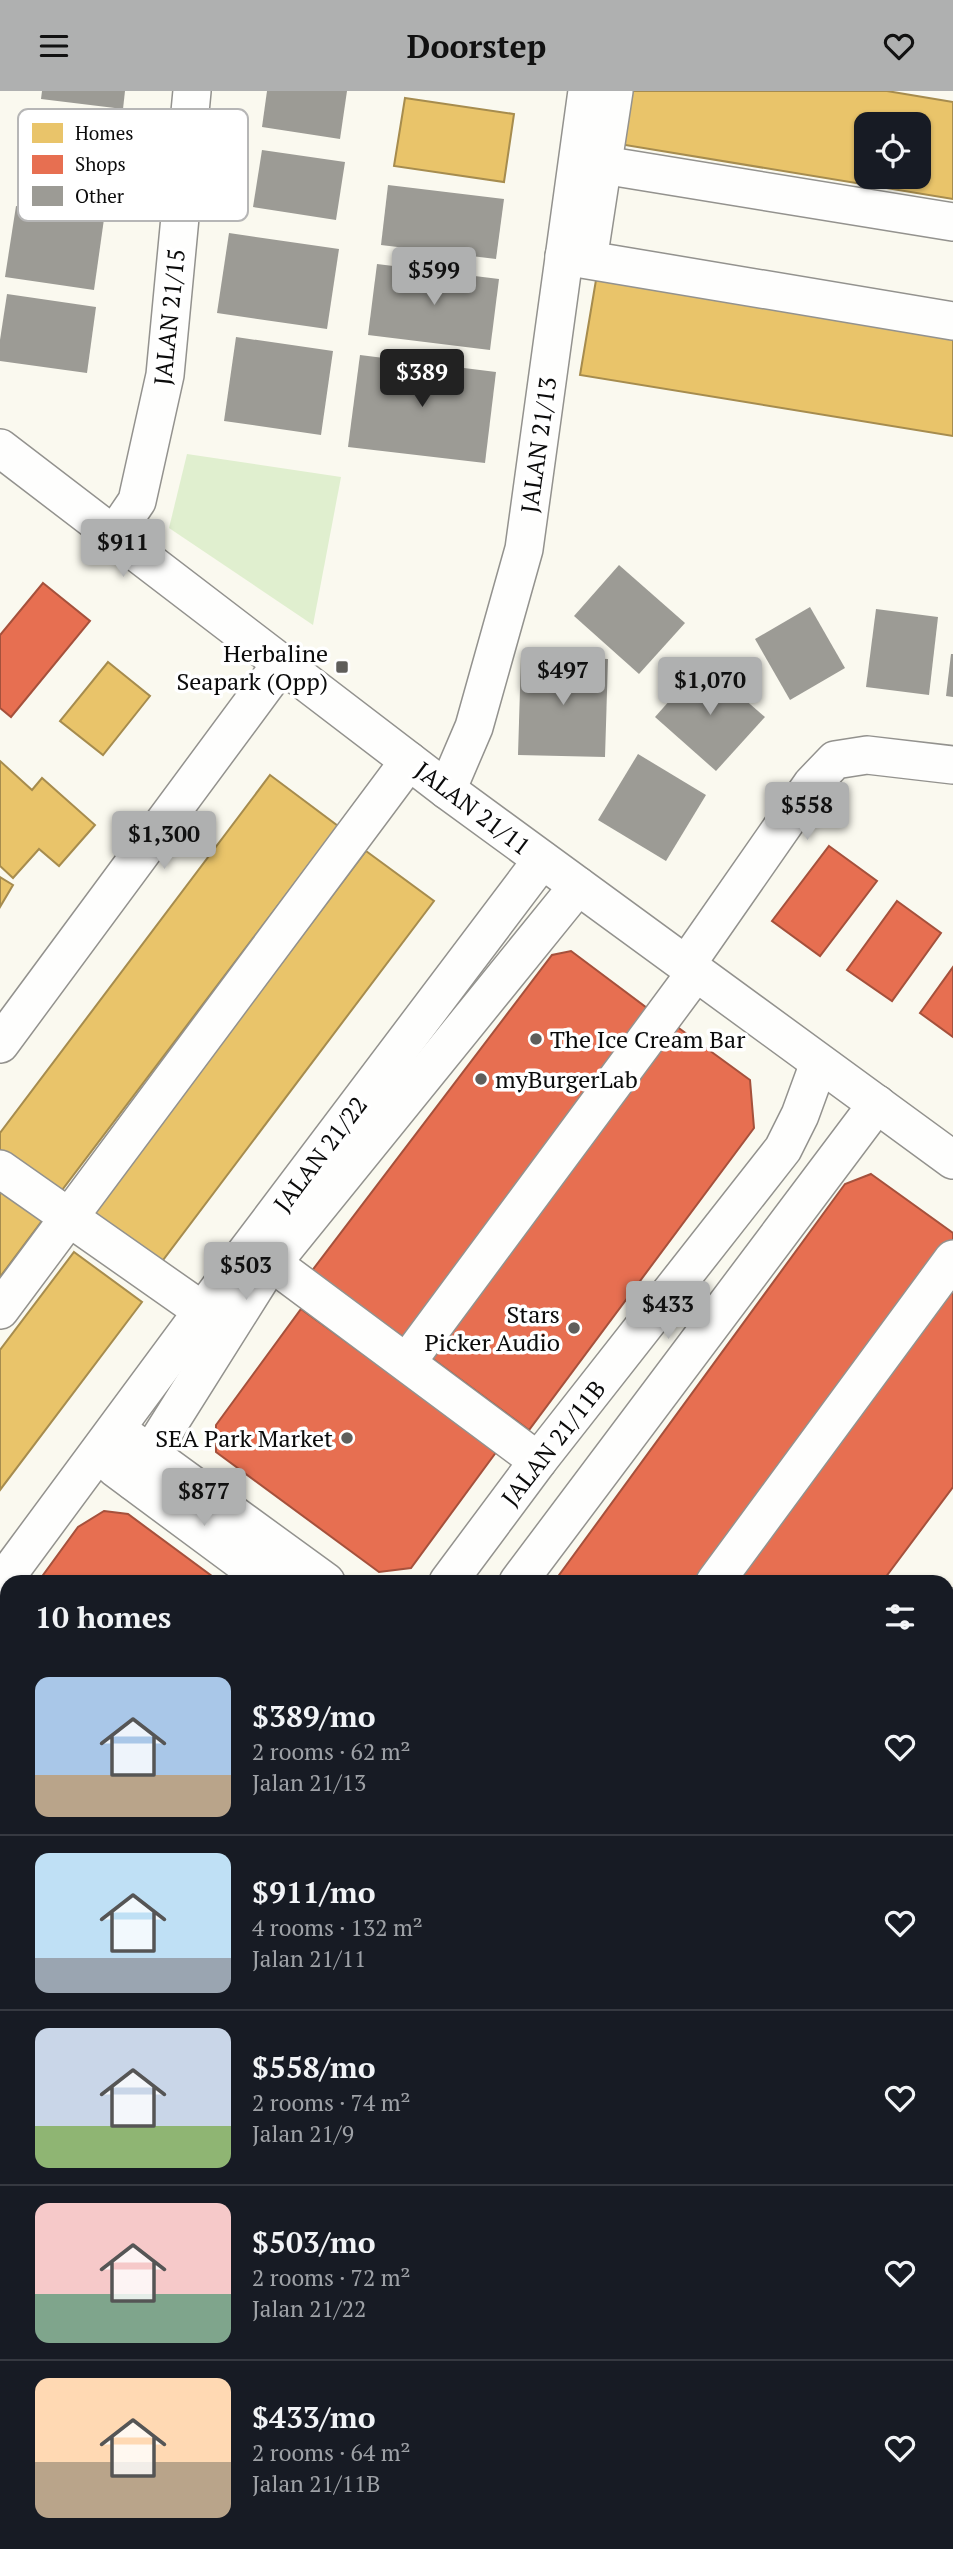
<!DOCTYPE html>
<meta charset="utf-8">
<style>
:root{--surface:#171b24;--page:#20242c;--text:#f1f3f6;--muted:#9ea1a6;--line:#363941;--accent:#afb0b0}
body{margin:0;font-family:"PT Serif",serif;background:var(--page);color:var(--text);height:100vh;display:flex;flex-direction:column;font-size:26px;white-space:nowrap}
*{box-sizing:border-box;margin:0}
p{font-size:23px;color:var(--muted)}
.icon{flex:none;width:38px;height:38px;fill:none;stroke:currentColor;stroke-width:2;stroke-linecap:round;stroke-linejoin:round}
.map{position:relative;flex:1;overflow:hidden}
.panel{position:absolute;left:0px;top:1484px;width:954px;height:975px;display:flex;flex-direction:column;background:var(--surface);border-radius:21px 21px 0 0;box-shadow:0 2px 5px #0004}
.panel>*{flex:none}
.controls{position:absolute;left:854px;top:21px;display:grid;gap:14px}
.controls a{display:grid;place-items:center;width:77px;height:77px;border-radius:14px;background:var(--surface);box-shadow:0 2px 5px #0004;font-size:35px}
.price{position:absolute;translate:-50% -60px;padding:0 16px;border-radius:7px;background:var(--accent);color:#111;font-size:23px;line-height:46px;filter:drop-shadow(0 2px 4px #0008)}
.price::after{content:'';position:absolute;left:50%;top:42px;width:21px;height:16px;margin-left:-10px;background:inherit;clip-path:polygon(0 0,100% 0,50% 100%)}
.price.current{background:#222;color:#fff}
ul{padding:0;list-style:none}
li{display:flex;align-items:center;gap:21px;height:175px;padding:0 35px}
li+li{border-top:2px solid var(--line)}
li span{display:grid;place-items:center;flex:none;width:196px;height:140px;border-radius:14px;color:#555}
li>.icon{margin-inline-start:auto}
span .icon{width:84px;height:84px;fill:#fffc;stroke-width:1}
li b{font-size:30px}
h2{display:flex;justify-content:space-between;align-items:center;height:84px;padding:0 35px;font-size:30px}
header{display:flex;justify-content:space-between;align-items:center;height:91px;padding:0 35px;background:var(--accent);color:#111;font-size:32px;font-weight:600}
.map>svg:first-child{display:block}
.green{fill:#e0efcf}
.homes{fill:#e9c46a;stroke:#a68c4e;stroke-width:2;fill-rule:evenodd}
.shops{fill:#e76f51;stroke:#a5513c;stroke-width:2}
.building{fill:#9c9b95}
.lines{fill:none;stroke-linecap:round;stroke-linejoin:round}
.minor-casing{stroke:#93928e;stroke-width:40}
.minor{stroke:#fefefd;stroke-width:37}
.poi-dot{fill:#5f5e5b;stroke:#fff;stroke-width:2.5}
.labels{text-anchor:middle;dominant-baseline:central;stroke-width:7;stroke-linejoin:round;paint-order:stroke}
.street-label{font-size:24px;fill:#0b0b0b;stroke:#fff}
.poi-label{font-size:24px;fill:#0b0b0b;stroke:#fff;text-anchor:end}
.key{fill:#fff;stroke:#b6b6b6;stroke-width:2}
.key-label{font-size:19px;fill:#0b0b0b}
</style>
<header><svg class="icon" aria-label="menu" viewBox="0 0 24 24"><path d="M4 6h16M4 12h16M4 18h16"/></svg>Doorstep<svg class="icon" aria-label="heart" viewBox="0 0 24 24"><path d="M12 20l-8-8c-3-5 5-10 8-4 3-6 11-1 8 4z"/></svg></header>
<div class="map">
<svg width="953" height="2458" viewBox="0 0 953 2458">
<rect width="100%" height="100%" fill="#faf9ef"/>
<path class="green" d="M187,363L341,386L313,534L169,437Z"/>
<g class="homes">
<path d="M628,0H887L953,11V108L619,53ZM866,33H919V86H866Z"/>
<path d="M405,7L514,23L504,91L394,75Z"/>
<path d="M596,189L953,248V345L580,284Z"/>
<path d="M108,571L150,605L103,664L60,630Z"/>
<path d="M0,670L32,699L42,687L95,734L59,775L39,758L13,787L0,775Z"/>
<path d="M270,684L338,735L59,1103L0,1059V1042Z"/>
<path d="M366,760L434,810L157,1177L90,1126Z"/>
<path d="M0,786L13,794L0,816Z"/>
<path d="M0,1094L44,1127L0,1186Z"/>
<path d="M74,1161L142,1211L0,1399V1259Z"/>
</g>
<g class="shops">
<path d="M43,492L90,530L11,626L0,617V544Z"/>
<path d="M829,755L877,790L820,865L772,830Z"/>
<path d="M897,810L941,842L892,910L847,879Z"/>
<path d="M571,860L651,920L406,1248L311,1181L552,864Z"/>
<path d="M953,876V946L920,922Z"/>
<path d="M676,935L750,989L754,1037L529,1339L429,1265Z"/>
<path d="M871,1083L953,1142V1150L703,1491H554L845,1093Z"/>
<path d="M953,1178V1396L882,1491H730Z"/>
<path d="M301,1218L497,1360L411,1477L379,1481L216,1361V1334Z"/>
<path d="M104,1420L128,1423L220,1491H38L78,1436Z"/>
<path d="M7,1524V1664L0,1659V1533Z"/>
<path d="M953,1638V1682L947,1677V1646Z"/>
<path d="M0,1812L7,1817V2036L0,2046Z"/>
<path d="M947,1834L953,1839V1852L947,1871Z"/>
<path d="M529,2452H654V2458H533L529,2455Z"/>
<rect x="677" y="2452" width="120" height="6"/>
</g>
<g class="building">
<path d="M42,0H125L123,18L41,8Z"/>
<path d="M267,0H347L340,48L262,36Z"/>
<path d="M262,59L345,71L336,129L253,116Z"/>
<path d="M388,94L504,108L496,168L381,154Z"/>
<path d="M16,115L104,128L94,199L5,186Z"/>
<path d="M229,142L339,158L327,238L217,222Z"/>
<path d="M377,173L499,188L490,259L368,244Z"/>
<path d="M7,203L96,216L87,282L0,270V249Z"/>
<path d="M236,246L333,260L321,344L224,330Z"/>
<path d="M360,264L496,281L485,372L348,356Z"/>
<path d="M619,474L685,532L639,583L574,525Z"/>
<path d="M810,516L845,577L790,609L755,548Z"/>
<path d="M876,518L938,526L929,604L866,596Z"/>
<path d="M951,563H953V606L946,605Z"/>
<path d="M521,565L608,568L605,666L518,664Z"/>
<path d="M703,572L765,626L716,680L655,626Z"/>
<path d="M638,663L706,704L666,770L598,729Z"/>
<path d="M7,2221V2305L0,2300V2231Z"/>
</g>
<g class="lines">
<g class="minor-casing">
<g id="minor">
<path d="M603,74L953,131"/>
<path d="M591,150L614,0"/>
<path d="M564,165L953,230"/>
<path d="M0,357L447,699L953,1069"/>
<path d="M114,444L137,410L165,284L192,0"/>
<path d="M447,699L474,636L524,458L587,0"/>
<path d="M686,874L812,693L835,669L867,664L953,674"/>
<path d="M0,953L281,573"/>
<path d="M0,1078L204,1221"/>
<path d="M272,1172L538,1370"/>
<path d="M0,1219L409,670"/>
<path d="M407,1271L696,881"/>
<path d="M131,1349L326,1491"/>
<path d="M115,1377L269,1491"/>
<path d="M133,1390L262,1185L578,795"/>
<path d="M448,1491L538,1370L783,1058L800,1024L819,972"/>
<path d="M518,1491L877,1013"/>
<path d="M715,1491L953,1168"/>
<path d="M0,1494L241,1168L542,769"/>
<path d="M947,1525L953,1516"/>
<path d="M0,1712L7,1717"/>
<path d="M947,1752H953"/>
<path d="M947,1787L953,1788"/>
<path d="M947,1922L953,1906"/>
<path d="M947,2030L953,2008"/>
<path d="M0,2088L7,2078"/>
<path d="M947,2115H953"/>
<path d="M947,2184L953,2180"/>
<path d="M0,2187L7,2177"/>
<path d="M947,2333H953"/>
<path d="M0,2370L7,2376"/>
<path d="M19,2452L34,2458"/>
<path d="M495,2458L496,2452"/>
<path d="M666,2458V2452"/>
<path d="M832,2458V2452"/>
<path d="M891,2458L894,2452"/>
</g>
</g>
<use href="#minor" class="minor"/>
</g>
<g class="poi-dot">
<rect x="335" y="569" width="14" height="14" rx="3.5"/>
<circle cx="536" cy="948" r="7"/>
<circle cx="481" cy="988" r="7"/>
<circle cx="574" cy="1237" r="7"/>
<circle cx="347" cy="1347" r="7"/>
</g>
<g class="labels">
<g class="street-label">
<text transform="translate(169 226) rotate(-84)">JALAN 21/15</text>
<text transform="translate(538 354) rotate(-82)">JALAN 21/13</text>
<text transform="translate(473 717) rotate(37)">JALAN 21/11</text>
<text transform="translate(320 1063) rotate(-53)">JALAN 21/22</text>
<text transform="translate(553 1352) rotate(-52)">JALAN 21/11B</text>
</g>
<g class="poi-label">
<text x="328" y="562">Herbaline<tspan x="328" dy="28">Seapark (Opp)</tspan></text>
<text x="550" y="948" text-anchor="start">The Ice Cream Bar</text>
<text x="495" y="988" text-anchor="start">myBurgerLab</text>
<text x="560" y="1223">Stars<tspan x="560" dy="28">Picker Audio</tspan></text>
<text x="333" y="1347">SEA Park Market</text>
</g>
</g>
<rect x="18" y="18" width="230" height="112" rx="10" class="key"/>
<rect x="32" y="32" width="31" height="20" fill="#e9c46a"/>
<rect x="32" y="64" width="31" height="19" fill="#e76f51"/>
<rect x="32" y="95" width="31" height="20" fill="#9c9b95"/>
<g class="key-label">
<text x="75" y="49">Homes</text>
<text x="75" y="80">Shops</text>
<text x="75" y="112">Other</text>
</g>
</svg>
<div class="controls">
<a><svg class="icon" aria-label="locate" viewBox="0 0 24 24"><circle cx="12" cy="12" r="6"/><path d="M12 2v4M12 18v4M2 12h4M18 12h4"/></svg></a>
</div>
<b class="price" style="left:434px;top:216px">$599</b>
<b class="price current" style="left:422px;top:318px">$389</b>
<b class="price" style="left:123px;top:488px">$911</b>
<b class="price" style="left:563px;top:616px">$497</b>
<b class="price" style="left:710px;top:626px">$1,070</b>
<b class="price" style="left:807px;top:751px">$558</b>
<b class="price" style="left:164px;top:780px">$1,300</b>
<b class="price" style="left:246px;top:1211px">$503</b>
<b class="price" style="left:668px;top:1250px">$433</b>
<b class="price" style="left:204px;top:1437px">$877</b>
<section class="panel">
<h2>10 homes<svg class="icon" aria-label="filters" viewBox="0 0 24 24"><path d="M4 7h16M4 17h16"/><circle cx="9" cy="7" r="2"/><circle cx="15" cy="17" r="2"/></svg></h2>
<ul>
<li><span style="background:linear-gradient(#a9c7e8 70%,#b9a48a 0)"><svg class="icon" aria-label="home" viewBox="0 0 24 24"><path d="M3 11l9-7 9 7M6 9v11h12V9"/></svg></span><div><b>$389/mo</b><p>2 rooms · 62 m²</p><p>Jalan 21/13</p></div><svg class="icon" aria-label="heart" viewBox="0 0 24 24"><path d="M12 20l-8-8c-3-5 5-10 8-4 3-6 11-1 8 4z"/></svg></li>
<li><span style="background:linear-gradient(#bfe0f5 75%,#9aa5b1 0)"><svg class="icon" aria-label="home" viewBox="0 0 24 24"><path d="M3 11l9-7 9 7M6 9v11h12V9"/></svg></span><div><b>$911/mo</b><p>4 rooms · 132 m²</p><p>Jalan 21/11</p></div><svg class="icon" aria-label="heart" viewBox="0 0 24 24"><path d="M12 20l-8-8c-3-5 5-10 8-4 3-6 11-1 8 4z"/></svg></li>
<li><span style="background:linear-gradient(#c9d6e8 70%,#8fb573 0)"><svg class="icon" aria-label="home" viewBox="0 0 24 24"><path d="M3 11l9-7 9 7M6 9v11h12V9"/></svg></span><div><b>$558/mo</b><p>2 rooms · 74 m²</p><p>Jalan 21/9</p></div><svg class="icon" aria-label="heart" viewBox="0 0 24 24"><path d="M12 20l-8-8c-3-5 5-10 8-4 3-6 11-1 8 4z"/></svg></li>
<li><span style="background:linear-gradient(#f6c9c9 65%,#7fa58c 0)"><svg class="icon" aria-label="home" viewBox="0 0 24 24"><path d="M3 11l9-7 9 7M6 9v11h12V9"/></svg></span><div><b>$503/mo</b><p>2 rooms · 72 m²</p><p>Jalan 21/22</p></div><svg class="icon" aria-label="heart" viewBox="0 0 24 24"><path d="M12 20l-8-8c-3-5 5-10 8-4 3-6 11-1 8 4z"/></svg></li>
<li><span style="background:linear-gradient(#ffd9b3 60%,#b9a48a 0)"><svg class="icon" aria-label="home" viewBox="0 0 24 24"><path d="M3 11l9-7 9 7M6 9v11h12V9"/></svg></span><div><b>$433/mo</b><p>2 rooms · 64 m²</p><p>Jalan 21/11B</p></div><svg class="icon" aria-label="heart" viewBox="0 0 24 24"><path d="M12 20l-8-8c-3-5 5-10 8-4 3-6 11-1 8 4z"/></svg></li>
</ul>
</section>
</div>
